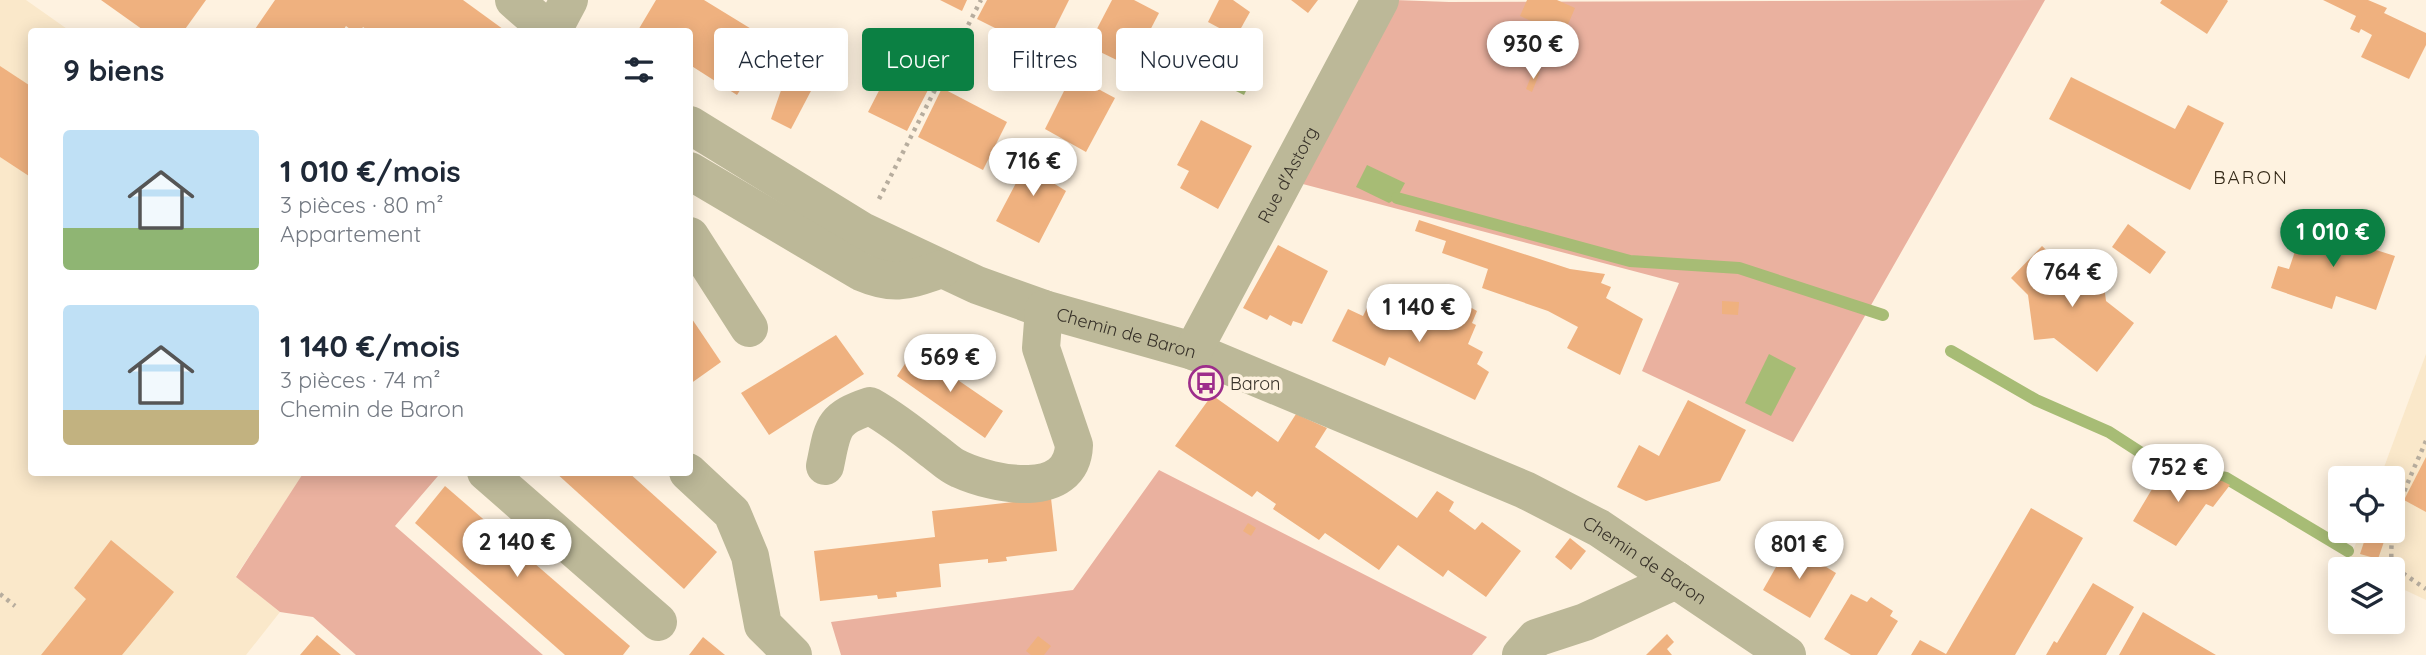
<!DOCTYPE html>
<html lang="fr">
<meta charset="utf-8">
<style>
:root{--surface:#fff;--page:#f2f2f3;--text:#1f2937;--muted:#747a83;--accent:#0b8043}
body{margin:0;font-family:Quicksand,sans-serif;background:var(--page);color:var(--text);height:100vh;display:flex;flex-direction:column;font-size:26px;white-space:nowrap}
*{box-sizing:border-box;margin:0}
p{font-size:23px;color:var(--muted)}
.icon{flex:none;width:38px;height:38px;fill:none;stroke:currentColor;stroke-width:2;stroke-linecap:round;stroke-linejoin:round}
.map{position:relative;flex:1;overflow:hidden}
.sheet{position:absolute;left:28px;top:28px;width:665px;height:448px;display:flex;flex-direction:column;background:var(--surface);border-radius:7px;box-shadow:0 4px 18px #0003}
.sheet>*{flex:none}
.hud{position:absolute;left:714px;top:28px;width:665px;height:63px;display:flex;gap:14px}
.buttons{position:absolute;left:2328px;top:466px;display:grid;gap:14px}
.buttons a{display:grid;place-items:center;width:77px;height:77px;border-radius:7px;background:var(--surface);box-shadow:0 4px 18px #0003;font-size:35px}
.price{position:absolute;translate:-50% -60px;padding:0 16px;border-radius:24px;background:#fff;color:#222;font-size:23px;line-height:46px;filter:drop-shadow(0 2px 4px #0008)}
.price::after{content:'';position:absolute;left:50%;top:42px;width:21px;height:16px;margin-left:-10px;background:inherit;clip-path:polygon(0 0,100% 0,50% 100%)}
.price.on{background:var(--accent);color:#fff}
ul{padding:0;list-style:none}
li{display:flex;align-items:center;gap:21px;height:175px;padding:0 35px}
li span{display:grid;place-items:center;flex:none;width:196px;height:140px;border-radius:7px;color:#555}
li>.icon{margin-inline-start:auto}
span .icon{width:84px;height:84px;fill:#fffc;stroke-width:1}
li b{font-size:30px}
h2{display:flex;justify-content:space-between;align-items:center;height:84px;padding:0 35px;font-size:30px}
.tag{padding:0 24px;border-radius:7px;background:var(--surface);box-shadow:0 4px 18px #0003;font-size:24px;line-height:63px}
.tag.on{background:var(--accent);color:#fff}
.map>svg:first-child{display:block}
.built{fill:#fae8ca}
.green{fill:#eab19f}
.water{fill:#a7bc75}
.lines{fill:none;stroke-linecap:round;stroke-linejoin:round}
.stream{stroke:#a7bc75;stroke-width:12}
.building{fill:#efb17f}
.path{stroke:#b7ad9e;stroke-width:4.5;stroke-dasharray:3.5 5;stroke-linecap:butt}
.minor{stroke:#bcb898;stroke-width:38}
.labels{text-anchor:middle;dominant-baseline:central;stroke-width:7;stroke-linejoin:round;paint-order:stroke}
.street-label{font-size:18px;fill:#383229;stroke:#fef2e0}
.poi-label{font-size:18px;fill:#383229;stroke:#fef2e0;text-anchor:start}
.neighbourhood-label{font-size:19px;letter-spacing:2px;fill:#352a18;stroke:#fef2e0}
</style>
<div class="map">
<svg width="2426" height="655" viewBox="0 0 2426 655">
<rect width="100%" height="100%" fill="#fef2e0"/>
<g class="built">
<path d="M0,0H26L70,31L32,32V472L304,473L236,576L280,612L246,655H0Z"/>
<path d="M2426,354V600L2392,584V569H2359L2348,564L2361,530H2392V478H2380Z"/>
</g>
<g class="green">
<path d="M1395,0L1449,2L2045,0L1793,442L1642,371L1679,283L1299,183Z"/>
<path d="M1159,470L1487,637L1472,655H841L831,622L1073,590Z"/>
<path d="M304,472L434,473L438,476L395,526L543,655H356L313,617L280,612L236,577Z"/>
</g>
<g class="water">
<path d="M1210,46L1257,69L1244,95L1197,72Z"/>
<path d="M1367,165L1405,183L1397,198L1389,203L1356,187Z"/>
<path d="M1769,354L1796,368L1771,416L1745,403Z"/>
</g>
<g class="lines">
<g class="stream">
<path d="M1397,198L1630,261L1739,268L1883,315"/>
<path d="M1951,351L2036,400L2109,432L2160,465L2226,478L2348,551"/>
</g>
</g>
<g class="building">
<path d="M101,0H206L183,32L175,29L173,32H146Z"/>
<path d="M275,0H463L507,32H370L363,27L360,32H354L346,26L342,32H253Z"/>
<path d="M656,0H704L771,41L737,95L690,65V32H637Z"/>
<path d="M940,0H967L962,11Z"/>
<path d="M987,0H1069L1043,52L977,19Z"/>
<path d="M1112,0H1134L1159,13L1131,67L1088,46Z"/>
<path d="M1219,0H1233L1250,12L1236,37L1208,22Z"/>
<path d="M1291,0H1318L1308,13Z"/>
<path d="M1527,0H1557L1575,8L1563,36L1520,16Z"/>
<path d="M2162,0H2227L2228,1L2207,34L2160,3Z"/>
<path d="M2323,0H2368L2387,8L2384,13L2426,33V45L2409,79L2361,57L2372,35L2361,29L2359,33L2350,29L2356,16Z"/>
<path d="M794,53L823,68L791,129L771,119Z"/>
<path d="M0,66L32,87V178L0,157Z"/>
<path d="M1534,69L1540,72L1532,92L1526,89Z"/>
<path d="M909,73L931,84L907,131L868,112L884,81L902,90Z"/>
<path d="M1072,75L1115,98L1086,152L1045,129Z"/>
<path d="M2071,77L2175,129L2188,105L2224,123L2190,190L2049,119Z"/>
<path d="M942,88L1007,122L983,170L918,137Z"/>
<path d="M1201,120L1252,146L1218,209L1180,188L1189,171L1177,165Z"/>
<path d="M1034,149L1060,162L1050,181L1066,191L1039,243L996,221Z"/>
<path d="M2307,216L2344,228L2339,243L2352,248L2354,243L2395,256L2376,310L2336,296L2332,309L2271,288L2278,266L2289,269Z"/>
<path d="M1419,220L1570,269L1605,274L1601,283L1611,287L1606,298L1643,319L1620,375L1567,348L1578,327L1548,311L1482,288L1488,269L1442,253L1446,241L1415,231Z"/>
<path d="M2128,224L2166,252L2150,274L2112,247Z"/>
<path d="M1278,245L1328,271L1302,324L1293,321L1291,326L1270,315L1267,320L1243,308Z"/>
<path d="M2042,246L2071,273L2102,269L2106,301L2134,323L2097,372L2054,338L2034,340L2028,295L2011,278Z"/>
<path d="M1452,297L1477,311L1472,323L1476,325L1468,344L1483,352L1477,364L1489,372L1475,400L1389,357L1385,366L1332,341L1348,309L1363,316L1371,300L1430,329L1440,308L1445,310Z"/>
<path d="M1722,301L1739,302L1738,315L1722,314Z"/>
<path d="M690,316L721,362L690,384Z"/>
<path d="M836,335L864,374L769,435L741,393Z"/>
<path d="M914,350L1003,411L985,438L897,376Z"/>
<path d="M1212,395L1278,442L1296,414L1327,428L1315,447L1417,518L1437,491L1454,502L1449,511L1475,530L1482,522L1521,551L1486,597L1448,570L1443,577L1398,545L1379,570L1325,533L1319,540L1273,509L1276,504L1257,491L1252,497L1175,446Z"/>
<path d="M1688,400L1746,430L1720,481L1646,501L1617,487L1639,445L1659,456Z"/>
<path d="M2426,457V512L2404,500Z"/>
<path d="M2164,469L2222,481L2230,485L2213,507L2206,504L2176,546L2133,521Z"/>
<path d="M555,472H628L717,552L684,589Z"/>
<path d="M445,486L630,646L623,655H565L415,523Z"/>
<path d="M1051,498L1057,551L1006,557L1007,561L988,563V559L939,564L941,587L896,592L897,597L878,599L877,595L820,601L814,551L935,537L932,511Z"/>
<path d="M2031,508L2083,538L2015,655H1911L1920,640L1946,654Z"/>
<path d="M1248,523L1256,528L1251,536L1243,531Z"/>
<path d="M2368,530H2388L2378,559L2360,554Z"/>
<path d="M1570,538L1586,551L1571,570L1555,557Z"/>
<path d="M111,540L174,592L122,655H41L86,599L74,588Z"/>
<path d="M1789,544L1836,573L1810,618L1763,590Z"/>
<path d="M2093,583L2134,607L2106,655H2046L2054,641L2057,643Z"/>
<path d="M1851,594L1867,602L1871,597L1893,611L1890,616L1898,621L1877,655H1851L1824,639Z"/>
<path d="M2143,612L2180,634L2216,655H2119Z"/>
<path d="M1667,634L1674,642L1667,649L1672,655H1646Z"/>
<path d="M317,635L341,655H300Z"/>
<path d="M1038,636L1051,646L1044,655H1031L1026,651Z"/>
<path d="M703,637L725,655H689Z"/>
</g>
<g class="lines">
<g class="path">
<path d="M879,199L981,0"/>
<path d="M2426,441C2409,480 2387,522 2392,566L2426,589"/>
<path d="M0,594L15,606"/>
</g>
<g class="minor">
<path d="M514,0L551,32"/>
<path d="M552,32L569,0"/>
<path id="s1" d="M690,125L862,231L977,285L1044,309L1193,351L1525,490L1599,528L1787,655"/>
<path d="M690,171L861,272C896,287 908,280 942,269"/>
<path d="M690,236L749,328"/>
<path id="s2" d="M1193,351L1380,0"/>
<path d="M825,466C833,428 831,419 870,406C893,419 912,434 932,450C941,456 949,465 959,469C994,485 1072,501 1074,445L1041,348L1044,309"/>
<path d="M486,472L658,622"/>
<path d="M688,472L732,513L750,556L763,625L793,655"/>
<path d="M1521,655L1536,638L1585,622L1676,580"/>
</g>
</g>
<defs>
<g id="bus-ring" transform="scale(1.75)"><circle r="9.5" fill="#fef2e0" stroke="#9d2d8b" stroke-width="1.5"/><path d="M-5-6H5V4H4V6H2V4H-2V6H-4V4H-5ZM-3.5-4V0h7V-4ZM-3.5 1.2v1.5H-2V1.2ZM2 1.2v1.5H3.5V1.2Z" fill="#9d2d8b"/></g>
</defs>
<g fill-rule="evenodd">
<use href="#bus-ring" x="1206" y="383"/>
</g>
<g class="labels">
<g class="street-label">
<text stroke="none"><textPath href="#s2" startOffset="200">Rue d'Astorg</textPath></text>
<text stroke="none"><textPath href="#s1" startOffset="486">Chemin de Baron</textPath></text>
<text stroke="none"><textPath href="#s1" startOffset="1054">Chemin de Baron</textPath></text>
</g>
<g class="poi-label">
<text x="1230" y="383">Baron</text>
</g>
<g class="neighbourhood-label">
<text x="2251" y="177">BARON</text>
</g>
</g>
</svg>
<div class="buttons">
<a><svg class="icon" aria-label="locate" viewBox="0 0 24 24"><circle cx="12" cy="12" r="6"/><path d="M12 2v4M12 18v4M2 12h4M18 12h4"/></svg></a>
<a><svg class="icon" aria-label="layers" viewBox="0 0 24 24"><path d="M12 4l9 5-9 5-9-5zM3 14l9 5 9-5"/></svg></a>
</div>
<b class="price" style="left:1533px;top:81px">930 €</b>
<b class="price" style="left:1033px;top:198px">716 €</b>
<b class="price on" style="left:2333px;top:269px">1 010 €</b>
<b class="price" style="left:2072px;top:309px">764 €</b>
<b class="price" style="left:1419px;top:344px">1 140 €</b>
<b class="price" style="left:950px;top:394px">569 €</b>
<b class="price" style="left:2178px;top:504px">752 €</b>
<b class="price" style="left:517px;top:579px">2 140 €</b>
<b class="price" style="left:1799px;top:581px">801 €</b>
<div class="hud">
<a class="tag">Acheter</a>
<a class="tag on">Louer</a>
<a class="tag">Filtres</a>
<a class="tag">Nouveau</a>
</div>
<section class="sheet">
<h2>9 biens<svg class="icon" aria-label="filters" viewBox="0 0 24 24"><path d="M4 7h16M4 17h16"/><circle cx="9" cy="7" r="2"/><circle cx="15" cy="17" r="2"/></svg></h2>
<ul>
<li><span style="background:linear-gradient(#bfe0f5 70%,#8fb573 0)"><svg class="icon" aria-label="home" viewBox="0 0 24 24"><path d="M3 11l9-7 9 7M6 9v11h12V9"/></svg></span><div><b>1 010 €/mois</b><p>3 pièces · 80 m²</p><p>Appartement</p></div></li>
<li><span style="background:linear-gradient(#bfe0f5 75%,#c2b280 0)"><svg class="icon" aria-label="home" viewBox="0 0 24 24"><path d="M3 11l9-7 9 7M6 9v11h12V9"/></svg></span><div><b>1 140 €/mois</b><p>3 pièces · 74 m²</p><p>Chemin de Baron</p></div></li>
</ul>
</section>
</div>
